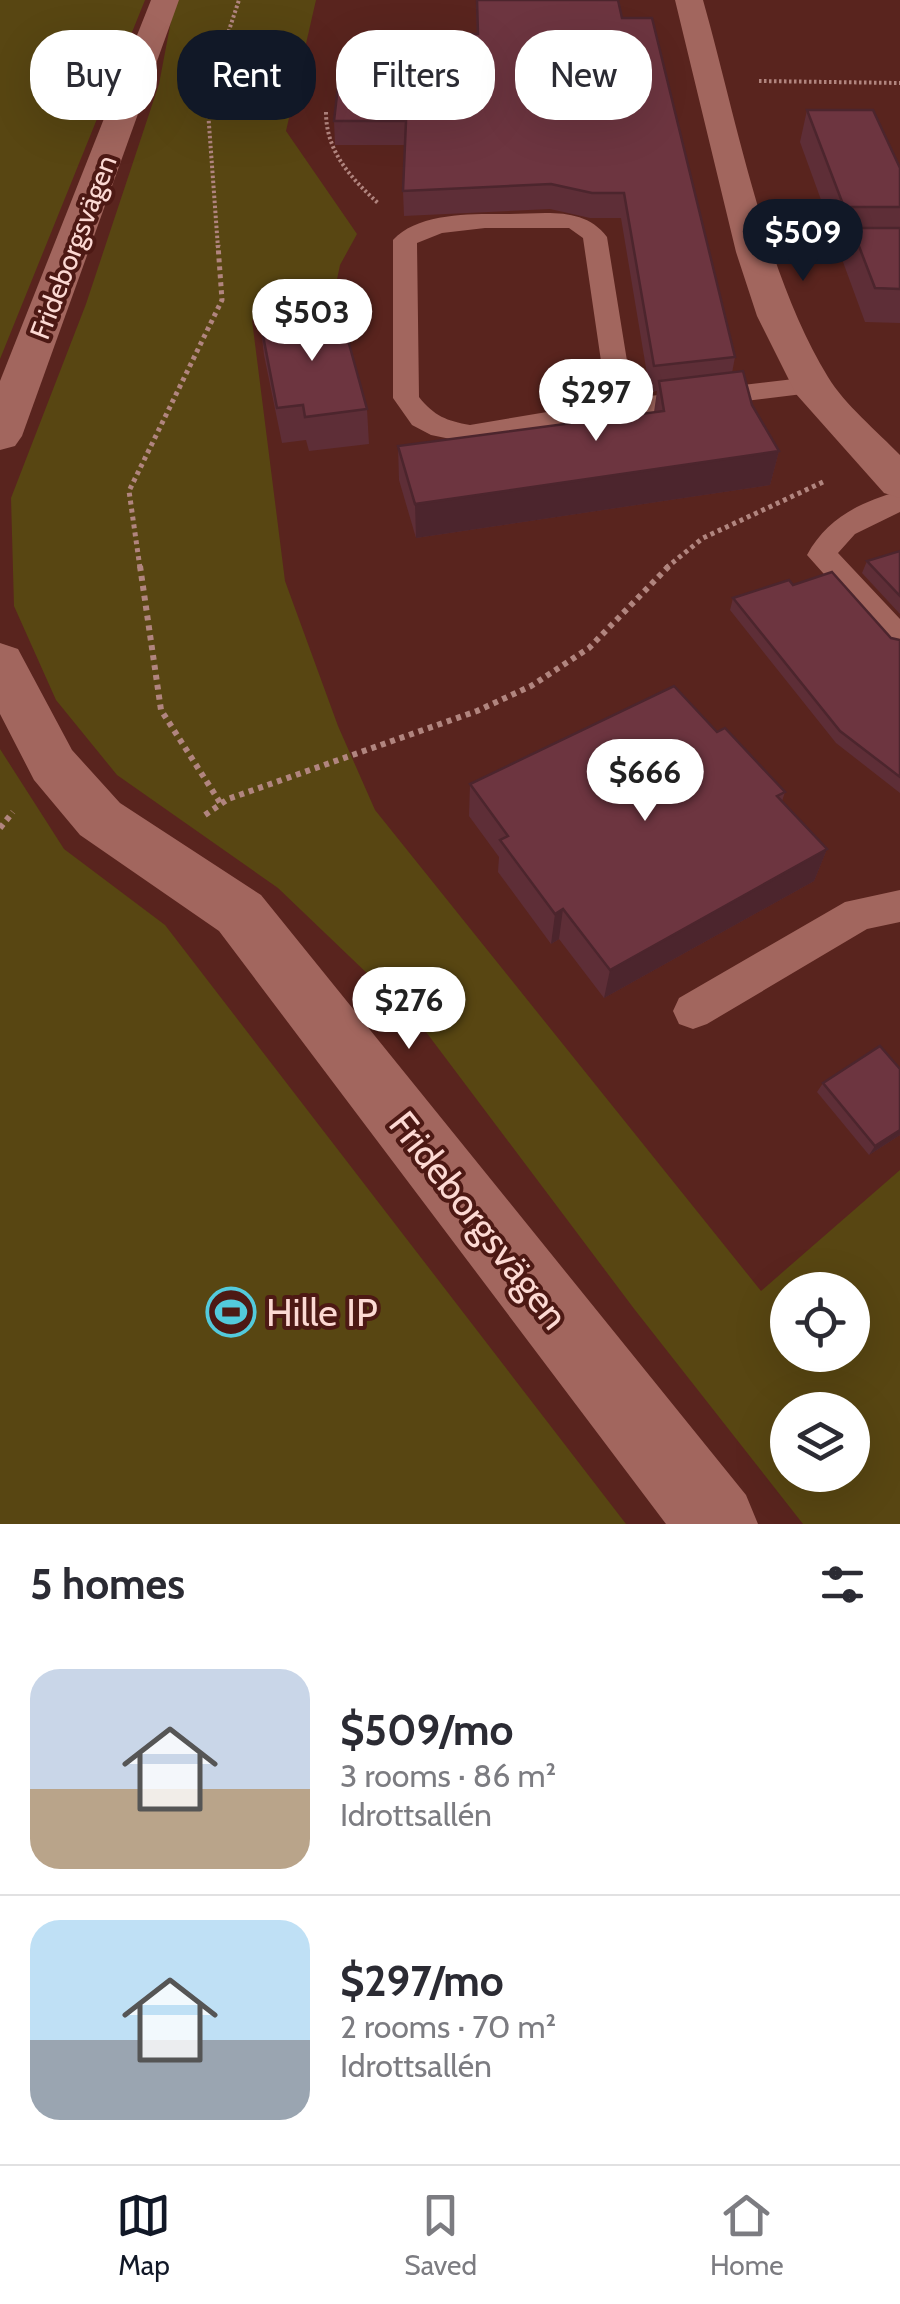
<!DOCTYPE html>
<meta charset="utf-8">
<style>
:root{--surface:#fff;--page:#f7f7f7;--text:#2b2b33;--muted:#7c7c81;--line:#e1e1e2;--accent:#111827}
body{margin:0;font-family:Cabin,sans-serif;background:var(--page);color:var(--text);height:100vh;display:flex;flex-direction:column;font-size:38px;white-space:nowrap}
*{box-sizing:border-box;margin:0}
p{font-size:32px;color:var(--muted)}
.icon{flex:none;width:55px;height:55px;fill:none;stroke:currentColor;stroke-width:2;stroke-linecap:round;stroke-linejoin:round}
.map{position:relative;height:1524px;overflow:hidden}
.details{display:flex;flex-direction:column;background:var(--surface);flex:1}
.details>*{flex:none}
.guide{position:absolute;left:30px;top:30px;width:840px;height:90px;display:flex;gap:20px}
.tools{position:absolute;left:770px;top:1272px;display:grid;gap:20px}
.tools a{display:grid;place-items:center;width:100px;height:100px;border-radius:50%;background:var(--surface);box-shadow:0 10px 40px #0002;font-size:50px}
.price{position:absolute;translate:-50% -85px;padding:0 22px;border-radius:35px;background:#fff;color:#222;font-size:32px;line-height:65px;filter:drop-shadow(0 2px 5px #0008)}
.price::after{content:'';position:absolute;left:50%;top:60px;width:30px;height:22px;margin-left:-15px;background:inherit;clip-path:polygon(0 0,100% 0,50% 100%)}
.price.selected{background:var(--accent);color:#fff}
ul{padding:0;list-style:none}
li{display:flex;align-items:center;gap:30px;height:250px;padding:0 30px}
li+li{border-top:2px solid var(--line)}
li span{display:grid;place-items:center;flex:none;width:280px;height:200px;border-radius:30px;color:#555}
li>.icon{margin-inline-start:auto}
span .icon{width:120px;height:120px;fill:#fffc;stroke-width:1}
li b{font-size:42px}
h2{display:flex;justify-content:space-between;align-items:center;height:120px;padding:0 30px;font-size:42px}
.tag{padding:0 35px;border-radius:40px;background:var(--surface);box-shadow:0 10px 40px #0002;font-size:35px;line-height:90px}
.tag.selected{background:var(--accent);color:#fff}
.tabs{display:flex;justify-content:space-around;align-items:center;height:140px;border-top:2px solid var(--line);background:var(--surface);font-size:28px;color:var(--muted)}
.tabs a{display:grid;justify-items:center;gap:5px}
.tabs .selected{color:var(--accent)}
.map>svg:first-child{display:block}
.green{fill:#584612;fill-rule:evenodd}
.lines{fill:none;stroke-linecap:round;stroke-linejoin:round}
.path-far2{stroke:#b1857f;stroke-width:4;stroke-dasharray:2.5 2.5;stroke-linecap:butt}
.path-far1{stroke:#b1857f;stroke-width:5;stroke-dasharray:4 4;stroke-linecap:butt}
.path{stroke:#b1857f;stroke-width:6;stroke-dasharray:5 5;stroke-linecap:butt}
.service{fill:#a2665e;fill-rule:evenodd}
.minor{fill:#a2665e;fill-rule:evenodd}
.wall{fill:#5e2e37}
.shaded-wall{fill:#4c252d}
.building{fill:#6d3540;stroke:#4c252d;stroke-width:2.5}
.labels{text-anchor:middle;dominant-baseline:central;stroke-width:8;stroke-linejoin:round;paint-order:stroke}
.far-street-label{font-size:28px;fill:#fcd9d3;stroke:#4d1914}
.near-street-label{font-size:38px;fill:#fcd9d3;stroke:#4d1914}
.near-poi-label{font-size:38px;fill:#fcd9d3;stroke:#4d1914;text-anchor:start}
</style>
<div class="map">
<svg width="900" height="1524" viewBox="0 0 900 1524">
<rect width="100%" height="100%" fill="#59241e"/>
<g class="green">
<path d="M0,0H145L0,359Z"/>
<path d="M175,0H316L286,131L357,234L340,265L334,294L252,320L285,581L338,726L375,810L761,1291L900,1170V1524H803L635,1310L420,1024L278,888L117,775L56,700L14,606L11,498L86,304L159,84ZM788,1290H852V1355H788ZM788,1410H852V1475H788Z"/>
<path d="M0,749L64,849L165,925L626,1524H0Z"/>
</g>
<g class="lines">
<g class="path-far2">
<path d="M759,81L900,83"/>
<path d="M326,112C326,152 351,178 379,204"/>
<path d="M218,248L207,97L239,0"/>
</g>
<g class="path-far1">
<path d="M140,568L129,491L222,300L218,245"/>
<path d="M666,568L703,538L823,482"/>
</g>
<g class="path">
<path d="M140,566L161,710L221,804"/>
<path d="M205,815L228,799L477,711L531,686L589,648L669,566"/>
<path d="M0,828L13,812"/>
</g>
<g class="service">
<path d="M509,214C544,214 584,206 607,237L633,398L811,377L824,385L811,393L621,416L470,443L431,435L412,425L393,398V240C418,212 474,214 509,214ZM485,228H569L583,238L607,402L470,425C447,421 434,416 419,397L417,243L442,233Z"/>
<path d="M900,244V258L755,259L743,252L755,245Z"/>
<path d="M900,491V512L855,534L838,553L900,619V651L889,647L807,555C827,518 860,502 900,491Z"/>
<path d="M900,890V922L867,929L707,1024L693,1029L679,1024L673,1011L679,998L845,902Z"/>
</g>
<g class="minor">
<path d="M151,0H179L22,436L15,446L0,450V381Z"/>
<path d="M675,0H703C736,117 765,274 828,377C845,405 877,431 900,455V498L884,493L796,394L757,316L736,252Z"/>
<path d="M0,643L18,649L72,750L120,803L261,895L746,1495L758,1524H666L219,931L80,835L34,780L0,714Z"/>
</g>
</g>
<g class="wall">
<path d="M476,0H618L622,18L735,357L732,373L779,451L770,485L416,538L399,480L398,446L654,412L657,391L650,392L621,218H590L550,209L404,216L403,191L405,145H335L334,121L450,59V34H477Z"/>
<path d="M807,110L900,168V323L865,322L843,262L849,241H836L800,142Z"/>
<path d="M260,320L367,409L369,444L309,451L306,440L282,443L264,355Z"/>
<path d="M900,551V614L862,573L867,561Z"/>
<path d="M793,585L891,638L900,640V793L836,743L730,610L733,598Z"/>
<path d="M717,732L785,792L782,801L827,849L814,881L604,998L559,939L551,944L498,872L499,857L469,816L470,784Z"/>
<path d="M900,1069V1135L869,1155L817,1092L823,1083Z"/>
</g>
<g class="shaded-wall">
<path d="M779,451L770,485L416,538L415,504Z"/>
<path d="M827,849L814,881L604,998L610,970Z"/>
<path d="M563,909L559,939L551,944L555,914Z"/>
<path d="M900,1130V1135L869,1155L875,1146Z"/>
</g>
<g class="building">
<path d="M477,0H618L622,18H652L735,357L654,366L624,193H592L551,184L403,191L406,121H334L341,59H451L450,34H478Z"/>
<path d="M807,110H873L900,168V207H844Z"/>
<path d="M852,228H900V289L875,288Z"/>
<path d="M340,311L367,409L305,417L303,405L277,408L260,320Z"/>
<path d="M743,371L752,405L779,451L415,504L398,446L664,411L659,381Z"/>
<path d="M900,551V596L867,561Z"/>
<path d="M832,572L891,638L900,640V777L840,731L733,598L789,580L793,585Z"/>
<path d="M674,686L717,732L725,728L785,792L777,796L827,849L610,970L563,909L555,914L500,840L508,836L470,784Z"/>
<path d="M880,1046L900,1069V1130L875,1146L823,1083Z"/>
</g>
<defs>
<g id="stadium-ring" transform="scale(2.5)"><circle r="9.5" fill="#4d1914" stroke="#53cadc" stroke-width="1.5"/><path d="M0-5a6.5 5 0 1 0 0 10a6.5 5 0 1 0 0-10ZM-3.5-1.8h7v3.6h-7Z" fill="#53cadc"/></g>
</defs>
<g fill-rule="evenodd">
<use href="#stadium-ring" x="231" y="1312"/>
</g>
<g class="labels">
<g class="far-street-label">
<text transform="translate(73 247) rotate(-69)">Frideborgsvägen</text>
</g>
<g class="near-street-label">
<text transform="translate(479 1220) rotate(52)">Frideborgsvägen</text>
</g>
<g class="near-poi-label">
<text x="266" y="1312">Hille IP</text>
</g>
</g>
</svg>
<div class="tools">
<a><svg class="icon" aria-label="locate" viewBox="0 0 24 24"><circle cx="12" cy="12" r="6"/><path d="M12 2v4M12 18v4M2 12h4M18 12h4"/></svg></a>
<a><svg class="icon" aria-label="layers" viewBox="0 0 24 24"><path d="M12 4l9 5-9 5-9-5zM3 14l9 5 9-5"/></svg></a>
</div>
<b class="price selected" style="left:803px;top:284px">$509</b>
<b class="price" style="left:312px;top:364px">$503</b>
<b class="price" style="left:596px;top:444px">$297</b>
<b class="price" style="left:645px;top:824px">$666</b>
<b class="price" style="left:409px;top:1052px">$276</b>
<div class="guide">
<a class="tag">Buy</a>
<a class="tag selected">Rent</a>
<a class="tag">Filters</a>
<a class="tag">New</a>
</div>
</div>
<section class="details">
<h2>5 homes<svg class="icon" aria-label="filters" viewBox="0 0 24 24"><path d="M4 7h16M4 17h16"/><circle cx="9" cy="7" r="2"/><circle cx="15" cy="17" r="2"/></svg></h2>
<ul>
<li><span style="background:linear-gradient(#c9d6e8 60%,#b9a48a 0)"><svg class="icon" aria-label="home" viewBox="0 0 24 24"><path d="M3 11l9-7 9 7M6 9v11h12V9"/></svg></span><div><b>$509/mo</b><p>3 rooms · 86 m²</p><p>Idrottsallén</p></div></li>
<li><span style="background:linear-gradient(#bfe0f5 60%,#9aa5b1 0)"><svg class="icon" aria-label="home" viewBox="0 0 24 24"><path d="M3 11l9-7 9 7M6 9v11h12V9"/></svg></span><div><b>$297/mo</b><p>2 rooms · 70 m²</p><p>Idrottsallén</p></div></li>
</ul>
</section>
<nav class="tabs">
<a class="selected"><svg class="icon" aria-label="map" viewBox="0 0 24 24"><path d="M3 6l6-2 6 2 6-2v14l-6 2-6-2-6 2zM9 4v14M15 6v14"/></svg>Map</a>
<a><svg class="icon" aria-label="saved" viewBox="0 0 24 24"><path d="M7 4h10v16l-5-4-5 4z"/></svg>Saved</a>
<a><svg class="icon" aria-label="home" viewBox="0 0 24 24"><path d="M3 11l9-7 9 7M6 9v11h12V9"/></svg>Home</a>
</nav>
